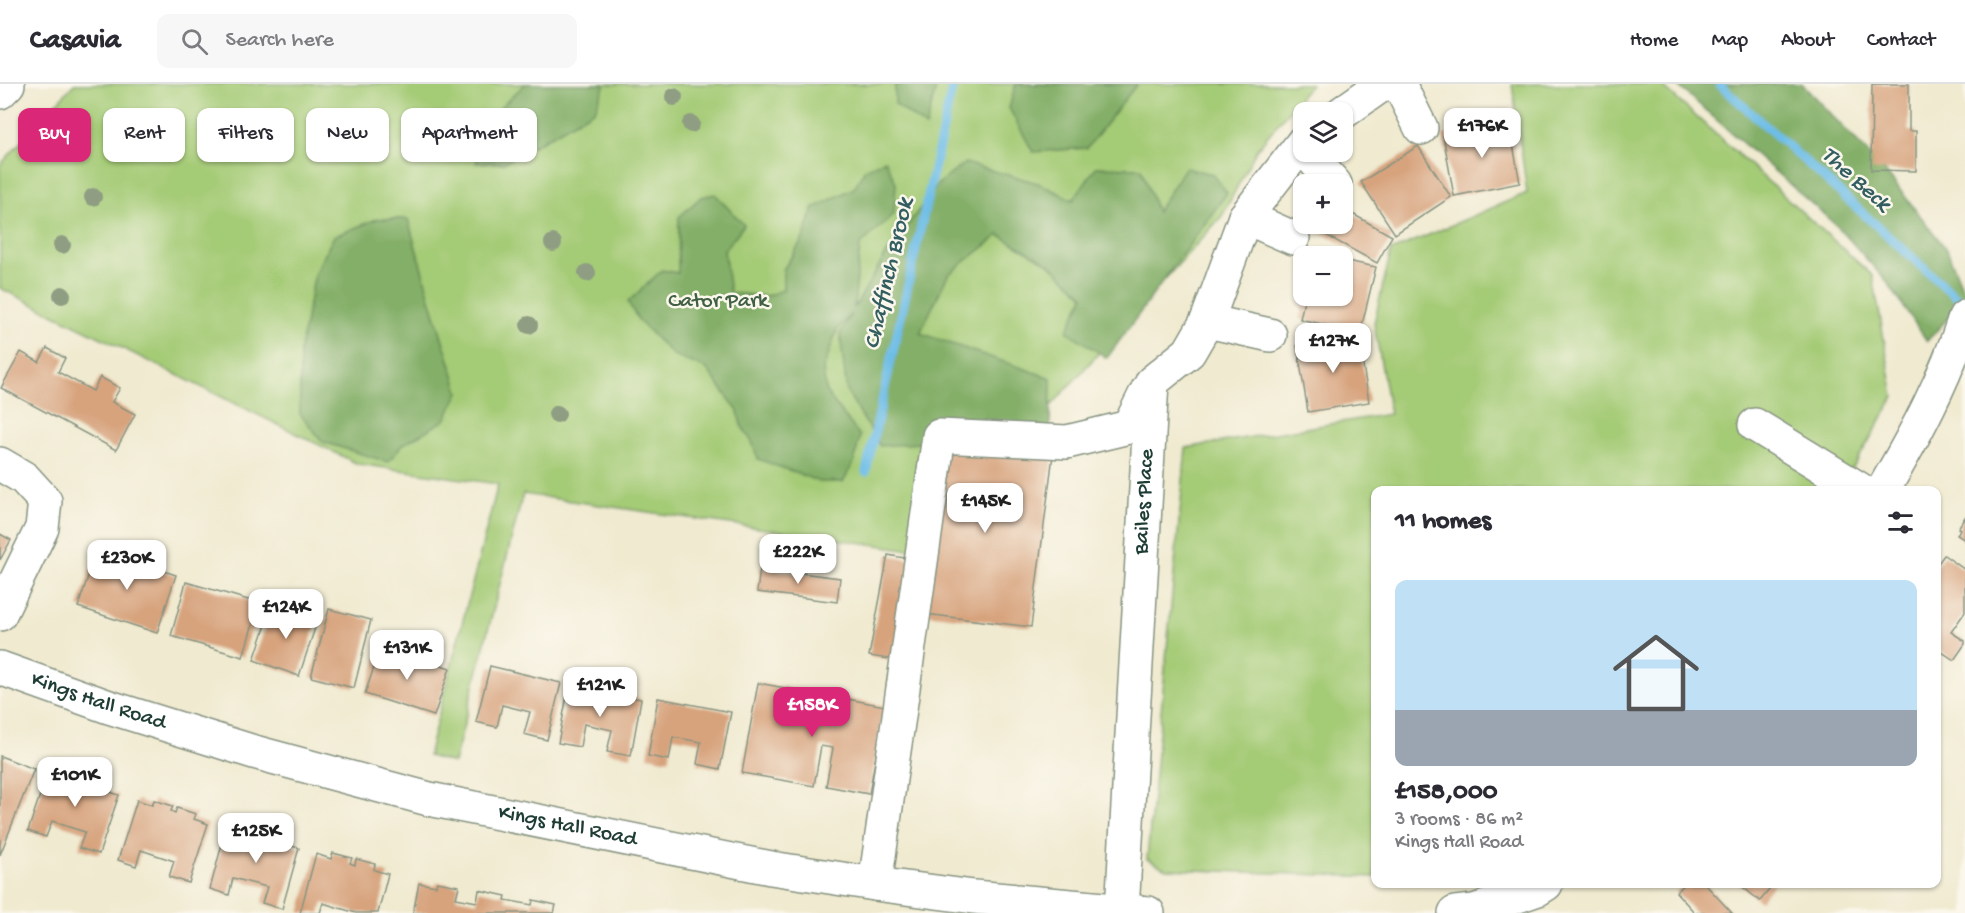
<!DOCTYPE html>
<meta charset="utf-8">
<style>
:root{--surface:#fff;--page:#f7f7f7;--text:#2b2b33;--muted:#7c7c81;--line:#e1e1e2;--accent:#db2777}
body{margin:0;font-family:"Gochi Hand",sans-serif;background:var(--page);color:var(--text);height:100vh;display:flex;flex-direction:column;font-size:22px;white-space:nowrap}
*{box-sizing:border-box;margin:0}
p{font-size:20px;color:var(--muted)}
.icon{flex:none;width:33px;height:33px;fill:none;stroke:currentColor;stroke-width:2;stroke-linecap:round;stroke-linejoin:round}
.map{position:relative;flex:1;overflow:hidden}
.panel{position:absolute;left:1371px;top:402px;width:570px;height:402px;display:flex;flex-direction:column;background:var(--surface);border-radius:12px;box-shadow:0 2px 4px #0004}
.panel>*{flex:none}
.hud{position:absolute;left:18px;top:24px;width:570px;height:54px;display:flex;gap:12px}
.controls{position:absolute;left:1293px;top:18px;display:grid;gap:12px}
.controls a{display:grid;place-items:center;width:60px;height:60px;border-radius:12px;background:var(--surface);box-shadow:0 2px 4px #0004;font-size:30px}
.price{position:absolute;translate:-50% -51px;padding:0 14px;border-radius:12px;background:#fff;color:#222;font-size:20px;line-height:39px;filter:drop-shadow(0 2px 3px #0008)}
.price::after{content:'';position:absolute;left:50%;top:36px;width:18px;height:14px;margin-left:-9px;background:inherit;clip-path:polygon(0 0,100% 0,50% 100%)}
.price.selected{background:var(--accent);color:#fff}
ul{padding:0;list-style:none}
li{display:grid;align-content:center;gap:12px;height:318px;padding:0 24px}
li span{display:grid;place-items:center;height:186px;border-radius:12px;color:#555}
li>.icon{margin-inline-start:auto}
span .icon{width:108px;height:108px;fill:#fffc;stroke-width:1}
li b{font-size:26px}
h2{display:flex;justify-content:space-between;align-items:center;height:72px;padding:0 24px;font-size:26px}
.chip{padding:0 21px;border-radius:12px;background:var(--surface);box-shadow:0 2px 4px #0004;font-size:21px;line-height:54px}
.chip.selected{background:var(--accent);color:#fff}
header{display:flex;align-items:center;gap:36px;box-sizing:border-box;height:84px;padding:0 30px;background:var(--surface);border-bottom:2px solid var(--line)}
header strong{font-size:28px}
nav{display:flex;gap:33px;margin-inline-start:auto;font-size:21px}
.search{width:420px;height:54px;background:var(--page);display:flex;align-items:center;gap:15px;box-sizing:border-box;padding:0 21px;border-radius:12px;color:var(--muted);font-size:22px}
.map>svg:first-child{display:block}
.green{fill:#a4cb76;stroke:#628455;stroke-width:1.5}
.forest{fill:#83af67;stroke:#51764e;stroke-width:1.5}
.lines{fill:none;stroke-linecap:round;stroke-linejoin:round}
.stream{stroke:#6dbde8;stroke-width:9}
.building{fill:#d7a37d}
.minor-casing{stroke:#889482;stroke-width:36}
.minor{stroke:#fff;stroke-width:33}
.tree{fill:#8f9e83}
.labels{text-anchor:middle;dominant-baseline:central;stroke-width:5;stroke-linejoin:round;paint-order:stroke}
.park-label{font-size:22px;fill:#406044;stroke:#fbf7ec}
.street-label{font-size:22px;fill:#1f3d34;stroke:#fbf7ec}
.water-label{font-size:24px;font-style:italic;fill:#325d61;stroke:#fbf7ec}
</style>
<header>
<strong>Casavia</strong>
<div class="search"><svg class="icon" aria-label="search" viewBox="0 0 24 24"><circle cx="10" cy="10" r="6"/><path d="M15 15l6 6"/></svg>Search here</div>
<nav><a>Home</a><a>Map</a><a>About</a><a>Contact</a></nav>
</header>
<div class="map">
<svg width="1965" height="829" viewBox="0 0 1965 829">
<rect width="100%" height="100%" fill="#fbf7ec"/>
<filter id="ink" filterUnits="userSpaceOnUse"><feTurbulence type="fractalNoise" baseFrequency=".0167" numOctaves="2"/><feDisplacementMap in="SourceGraphic" scale="12" xChannelSelector="R" yChannelSelector="G"/><feConvolveMatrix kernelMatrix="1 2 1 2 8 2 1 2 1" color-interpolation-filters="sRGB"/></filter>
<filter id="wash" filterUnits="userSpaceOnUse"><feTurbulence type="fractalNoise" baseFrequency=".008" numOctaves="4" result="noise"/><feDisplacementMap in="SourceGraphic" scale="24" xChannelSelector="R" yChannelSelector="G"/><feGaussianBlur stdDeviation="1.35" result="paint"/><feColorMatrix in="noise" values="0 0 0 0 0 0 0 0 0 0 0 0 0 0 0 0 0 1.4 0 .05"/><feComposite in="paint" operator="in"/></filter>
<g filter="url(#wash)">
<rect width="100%" height="100%" fill="#f0ead0"/>
<g class="green">
<path d="M74,0H1311L1257,65L1222,132L1052,321L922,304L918,467L523,410L454,679L428,672L498,400L358,380L0,204V81Z"/>
<path d="M1512,0H1660L1873,192L1894,313L1853,384L1838,406H1376L1375,793L1166,785L1147,775L1186,364L1390,330L1374,239L1391,167L1527,109Z"/>
</g>
<g class="forest">
<path d="M525,0H605L595,26L504,79H476L484,56L501,23Z"/>
<path d="M895,0H937L926,43L895,20Z"/>
<path d="M1016,0H1137L1087,64L1033,68L1009,24Z"/>
<path d="M1676,0H1802L1885,87L1947,166L1965,210V216L1927,257L1887,198L1839,144Z"/>
<path d="M885,76L896,99L894,130L860,161L854,224L885,172L937,101L965,79L1038,99L1073,116L1096,83L1141,84L1157,128L1185,84L1213,90L1227,109L1107,274L1067,247L1084,212L1048,179L999,151L948,191L920,249L1051,294L1050,349L880,362L847,308L840,250L851,230L837,246L823,285L826,308L860,352L854,378L843,398H820L758,375L752,358L741,341L738,327L707,285L673,271L639,237L628,218L662,186L678,189L679,133L701,113L715,110L744,141L724,166L730,209L766,212L783,206V186L803,155L814,124L854,104L865,85Z"/>
<path d="M377,135H408L431,218L459,308L445,336L402,361L388,378L323,358L300,330V266L315,189L334,152Z"/>
</g>
<g class="lines">
<g class="stream">
<path d="M1719,0L1965,221"/>
<path d="M866,388L953,0"/>
</g>
</g>
<g id="blocks">
<g class="building">
<path d="M1872,0H1909V47H1916V87L1871,86Z"/>
<path d="M1509,38L1520,99L1454,112L1443,51Z"/>
<path d="M1418,62L1451,113L1395,150L1361,98Z"/>
<path d="M1342,124L1392,152L1377,179L1320,148L1325,140H1342Z"/>
<path d="M1342,176L1376,183L1360,249L1300,235L1305,212H1342Z"/>
<path d="M1358,251L1369,318L1308,328L1297,261Z"/>
<path d="M47,264L65,274L58,288L93,307L100,293L120,304L112,318L135,330L116,366L1,304L21,268L39,278Z"/>
<path d="M940,357L1053,371L1031,543L917,529Z"/>
<path d="M1965,433V456L1957,451L1960,445L1958,444Z"/>
<path d="M0,450L11,456L0,476Z"/>
<path d="M97,465L176,491L157,549L78,523Z"/>
<path d="M888,471L915,476L895,576L869,572Z"/>
<path d="M1944,471L1965,486V528L1951,548L1965,557V560L1954,576L1936,564V482Z"/>
<path d="M760,484L840,494L837,518L757,508Z"/>
<path d="M186,498L259,519L243,573L171,552Z"/>
<path d="M273,520L318,535L299,592L254,576Z"/>
<path d="M329,525L371,536L354,604L311,593Z"/>
<path d="M381,562L450,584L434,632L365,610Z"/>
<path d="M490,582L561,599L547,656L524,650L530,628L502,621L497,643L476,638Z"/>
<path d="M758,599L830,612L828,629L839,631L842,614L885,622L869,710L826,702L833,664L821,662L814,702L742,689Z"/>
<path d="M569,601L641,615L631,672L607,668L612,646L584,640L580,663L558,659Z"/>
<path d="M658,614L731,628L720,685L697,680L701,658L673,653L669,676L648,672Z"/>
<path d="M0,672L34,685L0,771Z"/>
<path d="M48,687L63,692L64,687L83,693L81,698L85,700L87,695L106,700L104,706L119,711L99,770L79,764L85,748L69,743L52,737L46,753L28,747Z"/>
<path d="M137,716L152,721L154,716L173,722L171,727L175,729L177,724L196,730L194,735L208,740L189,799L169,793L174,777L141,766L136,782L118,776Z"/>
<path d="M243,744L262,748L260,754L265,755L266,750L285,755L284,760L299,764L282,825L262,819L267,803L251,799L233,794L229,811L210,805L226,745L241,749Z"/>
<path d="M333,769L352,774L350,779L355,781L356,775L375,780L374,786L388,790L378,829H356L323,819L320,829H300L316,770L331,775Z"/>
<path d="M437,798L459,802L456,814L477,818L479,806L506,812L505,816L532,821L533,816L556,821L554,829H413L419,799L436,802Z"/>
<path d="M1685,800H1705L1732,829H1695L1676,808Z"/>
<path d="M1739,800H1774L1760,817Z"/>
</g>
</g>
</g>
<g filter="url(#ink)">
<use href="#blocks" fill-opacity="0" stroke="#889482" stroke-width="1.5"/>
<g class="lines">
<g class="minor-casing">
<g id="minor">
<path d="M1399,0L1421,44"/>
<path d="M0,8L8,0"/>
<path d="M1342,29L1383,0"/>
<path d="M1307,68L1335,100"/>
<path d="M1245,133L1293,154"/>
<path d="M1207,237L1270,251"/>
<path d="M1755,341L1861,406"/>
<path d="M0,380L24,394L45,417L42,444L0,530"/>
<path d="M1883,406C1915,351 1946,294 1965,233"/>
<path id="s1" d="M0,584L109,623L254,668L429,715L771,784L875,800L974,813L1148,829"/>
<path d="M875,800L939,352L1067,358L1129,343L1148,305"/>
<path id="s2" d="M1122,827L1152,298L1189,268L1207,237L1245,133L1304,57"/>
<path d="M1455,829L1474,827L1538,805L1546,800"/>
</g>
</g>
<use href="#minor" class="minor"/>
</g>
<g class="tree">
<circle cx="674" cy="13" r="9"/>
<circle cx="691" cy="40" r="9"/>
<circle cx="93" cy="113" r="9"/>
<circle cx="553" cy="159" r="9"/>
<circle cx="62" cy="161" r="9"/>
<circle cx="587" cy="189" r="9"/>
<circle cx="62" cy="211" r="9"/>
<circle cx="529" cy="241" r="9"/>
<circle cx="557" cy="330" r="9"/>
</g>
</g>
<g class="labels">
<g class="park-label">
<text x="718" y="218">Cator Park</text>
</g>
<g class="street-label">
<text stroke="none"><textPath href="#s2" startOffset="410">Bailes Place</textPath></text>
<text stroke="none"><textPath href="#s1" startOffset="104">Kings Hall Road</textPath></text>
<text stroke="none"><textPath href="#s1" startOffset="590">Kings Hall Road</textPath></text>
</g>
<g class="water-label">
<text transform="translate(1855 96) rotate(42)">The Beck</text>
<text transform="translate(890 190) rotate(-77)">Chaffinch Brook</text>
</g>
</g>
</svg>
<div class="controls">
<a><svg class="icon" aria-label="layers" viewBox="0 0 24 24"><path d="M12 4l9 5-9 5-9-5zM3 14l9 5 9-5"/></svg></a>
<a>+</a>
<a>−</a>
</div>
<b class="price" style="left:1482px;top:75px">£176K</b>
<b class="price" style="left:1333px;top:290px">£127K</b>
<b class="price" style="left:985px;top:450px">£145K</b>
<b class="price" style="left:798px;top:501px">£222K</b>
<b class="price" style="left:127px;top:507px">£230K</b>
<b class="price" style="left:286px;top:556px">£124K</b>
<b class="price" style="left:407px;top:597px">£131K</b>
<b class="price" style="left:600px;top:634px">£121K</b>
<b class="price selected" style="left:812px;top:654px">£158K</b>
<b class="price" style="left:75px;top:724px">£101K</b>
<b class="price" style="left:256px;top:780px">£125K</b>
<div class="hud">
<a class="chip selected">Buy</a>
<a class="chip">Rent</a>
<a class="chip">Filters</a>
<a class="chip">New</a>
<a class="chip">Apartment</a>
</div>
<section class="panel">
<h2>11 homes<svg class="icon" aria-label="filters" viewBox="0 0 24 24"><path d="M4 7h16M4 17h16"/><circle cx="9" cy="7" r="2"/><circle cx="15" cy="17" r="2"/></svg></h2>
<ul>
<li><span style="background:linear-gradient(#bfe0f5 70%,#9aa5b1 0)"><svg class="icon" aria-label="home" viewBox="0 0 24 24"><path d="M3 11l9-7 9 7M6 9v11h12V9"/></svg></span><div><b>£158,000</b><p>3 rooms · 86 m²</p><p>Kings Hall Road</p></div></li>
</ul>
</section>
</div>
